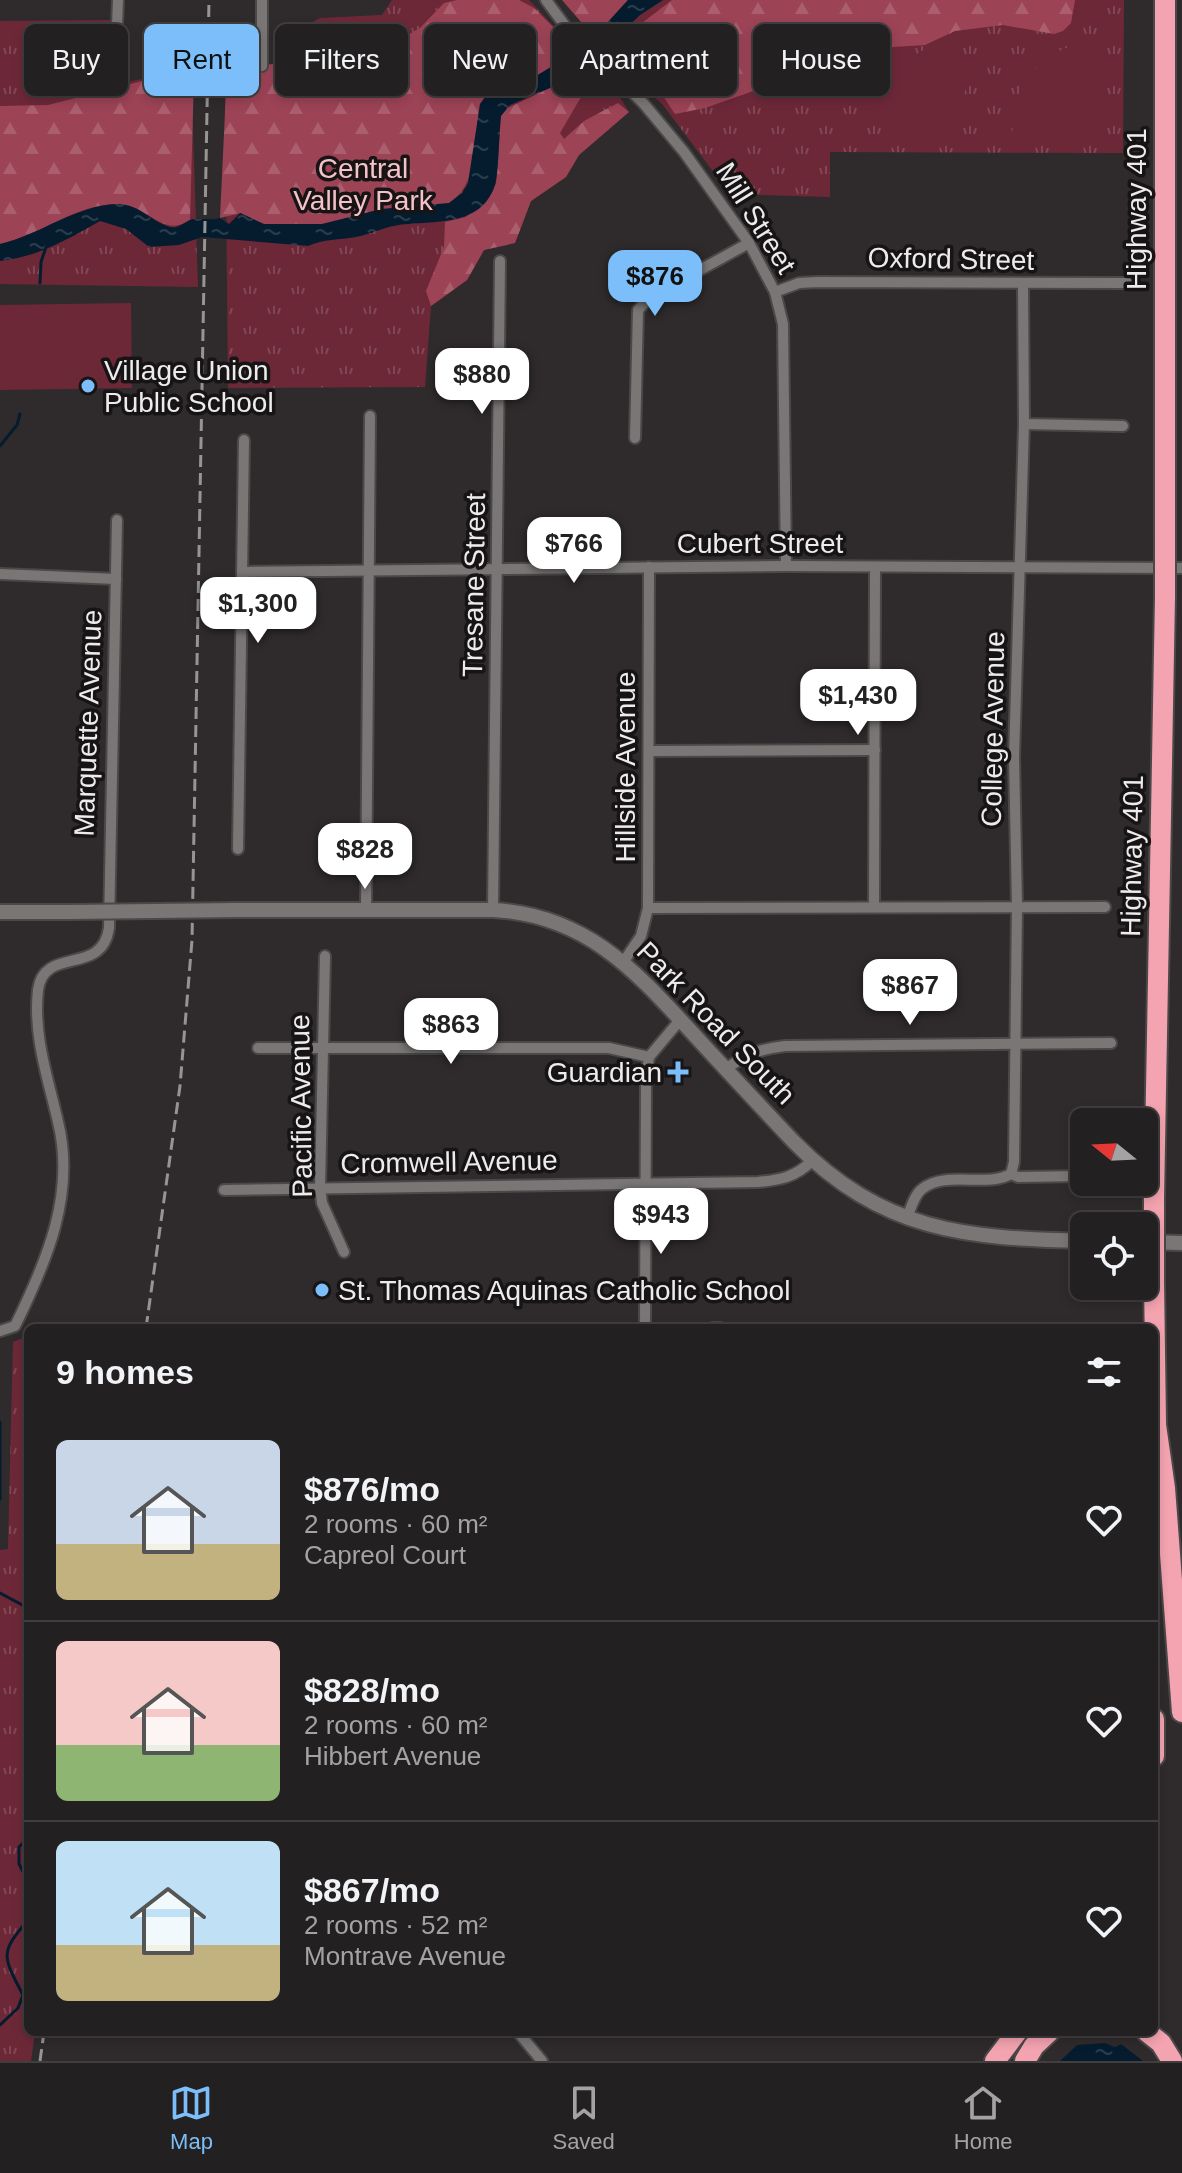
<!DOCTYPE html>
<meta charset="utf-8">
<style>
:root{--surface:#232021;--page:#2f2d2e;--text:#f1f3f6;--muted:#a3a3a5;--line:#403e3f;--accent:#7cbef9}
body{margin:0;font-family:Arial,sans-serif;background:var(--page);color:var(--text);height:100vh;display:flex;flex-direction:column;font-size:30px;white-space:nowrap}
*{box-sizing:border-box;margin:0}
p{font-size:26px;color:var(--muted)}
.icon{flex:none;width:44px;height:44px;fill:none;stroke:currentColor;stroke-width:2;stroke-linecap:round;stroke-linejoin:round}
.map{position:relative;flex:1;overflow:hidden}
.drawer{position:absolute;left:24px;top:1324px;width:1134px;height:712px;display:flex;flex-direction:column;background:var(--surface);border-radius:12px;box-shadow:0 4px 12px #0003,0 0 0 2px var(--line)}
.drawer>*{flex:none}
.banner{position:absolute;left:24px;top:24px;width:1134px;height:72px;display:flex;gap:16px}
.needle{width:52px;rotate:288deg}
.buttons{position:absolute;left:1070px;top:1108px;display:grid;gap:16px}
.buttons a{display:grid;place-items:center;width:88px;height:88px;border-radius:12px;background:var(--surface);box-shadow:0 4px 12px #0003,0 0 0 2px var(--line);font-size:40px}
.price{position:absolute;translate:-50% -68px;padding:0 18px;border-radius:16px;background:#fff;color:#222;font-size:26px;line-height:52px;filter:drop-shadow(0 2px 4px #0008)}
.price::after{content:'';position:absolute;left:50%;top:48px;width:24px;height:18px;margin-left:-12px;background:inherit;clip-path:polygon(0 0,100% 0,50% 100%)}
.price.selected{background:var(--accent);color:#111}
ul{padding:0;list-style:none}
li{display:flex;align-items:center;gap:24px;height:200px;padding:0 32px}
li+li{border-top:2px solid var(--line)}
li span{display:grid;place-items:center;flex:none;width:224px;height:160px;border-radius:12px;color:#555}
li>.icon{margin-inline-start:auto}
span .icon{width:96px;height:96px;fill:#fffc;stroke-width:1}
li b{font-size:34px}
h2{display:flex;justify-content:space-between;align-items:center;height:96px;padding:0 32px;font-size:34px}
.chip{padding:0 28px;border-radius:12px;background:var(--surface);box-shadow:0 4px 12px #0003,0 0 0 2px var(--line);font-size:28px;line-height:72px}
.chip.selected{background:var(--accent);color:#111}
.menu{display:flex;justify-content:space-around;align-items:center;height:112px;border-top:2px solid var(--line);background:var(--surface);font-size:22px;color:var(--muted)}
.menu a{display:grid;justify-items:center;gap:4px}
.menu .selected{color:var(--accent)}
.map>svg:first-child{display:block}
.grass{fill:url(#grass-tufts)}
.forest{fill:url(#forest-firs)}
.pitch{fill:#6d2838}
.water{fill:url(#water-ripples)}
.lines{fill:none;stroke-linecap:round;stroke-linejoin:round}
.stream{stroke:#051c2f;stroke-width:3}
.street-casing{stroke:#4a4848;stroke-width:14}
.secondary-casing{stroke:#4a4848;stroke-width:18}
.highway-casing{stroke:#4a4848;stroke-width:24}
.street{stroke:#7a7676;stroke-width:10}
.secondary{stroke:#7a7676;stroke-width:14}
.highway{stroke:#f4a3b0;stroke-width:20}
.rail{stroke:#979494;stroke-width:3;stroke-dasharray:12 6;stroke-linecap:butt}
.secondary-bridge-casing{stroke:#4a4848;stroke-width:18;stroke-linecap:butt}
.highway-bridge-casing{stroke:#4a4848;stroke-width:24;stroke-linecap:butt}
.secondary-bridge{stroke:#7a7676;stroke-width:14}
.highway-bridge{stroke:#f4a3b0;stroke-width:20}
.poi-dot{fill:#7cbef9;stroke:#161414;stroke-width:3}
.labels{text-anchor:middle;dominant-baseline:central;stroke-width:7;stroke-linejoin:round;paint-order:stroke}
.park-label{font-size:28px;fill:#f6c2ca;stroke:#161414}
.street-label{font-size:28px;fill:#edebeb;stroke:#161414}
.poi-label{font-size:28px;fill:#edebeb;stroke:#161414;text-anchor:start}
</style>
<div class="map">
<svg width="1182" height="2061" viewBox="0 0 1182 2061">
<defs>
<pattern id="grass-tufts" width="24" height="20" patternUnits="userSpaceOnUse" patternTransform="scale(2)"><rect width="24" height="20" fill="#6d2838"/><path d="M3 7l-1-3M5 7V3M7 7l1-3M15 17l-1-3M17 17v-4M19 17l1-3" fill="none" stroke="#824755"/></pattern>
<pattern id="forest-firs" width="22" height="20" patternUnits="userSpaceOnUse" patternTransform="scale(2)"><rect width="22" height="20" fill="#9c4356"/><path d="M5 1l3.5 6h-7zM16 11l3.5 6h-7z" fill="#aa5e6e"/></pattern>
<pattern id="water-ripples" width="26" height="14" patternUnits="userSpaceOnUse" patternTransform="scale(2)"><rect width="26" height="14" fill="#051c2f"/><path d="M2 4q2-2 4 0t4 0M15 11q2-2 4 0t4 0" fill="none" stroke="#2a3d4d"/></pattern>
</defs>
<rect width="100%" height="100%" fill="#2f2b2c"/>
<g class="grass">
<path d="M392,0H529L619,96L629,112L579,155L566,177L531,201L515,243L484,250L467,280L431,306L425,387L228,388L225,67L275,65L312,56L311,23L320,18L382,15Z"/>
<path d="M663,0H1124L1123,153L830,152V197L730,194L663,105L604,50L640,15Z"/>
<path d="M112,20C112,41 100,43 89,58C87,73 93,80 107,83L108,86L191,69L198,287L0,284V21Z"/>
<path d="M23,1338L28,1344V2032H35L31,2061H0V1550L8,1549L13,1342Z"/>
</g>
<g class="forest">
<path d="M457,0H519L534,8L577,51L523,84L485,98L480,104C474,136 480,184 449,203L322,224H263L241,213L220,218L226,91L233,77L258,65L378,58L382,50L420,28L444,3Z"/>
<path d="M562,0H628L594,37Z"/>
<path d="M672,0H1075L1071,23L1063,31L1054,34L1003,25L955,31L925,45L876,48L705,108L675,114L663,96L666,60L674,39L662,29L630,41H614L625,29L642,23Z"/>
<path d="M174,73L194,75L190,220C163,239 147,204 117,204C77,204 40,235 0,244V106L48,105Z"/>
<path d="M577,75L584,78L585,90L560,133L564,139L584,121L618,103L629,112L579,155L566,177L531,201L515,243L484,250L467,280L431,306L426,291L444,247L445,222L466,217L496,184L501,116L504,110Z"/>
</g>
<g class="pitch">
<path d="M953,33C983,85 960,129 909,152L874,82L875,78Z"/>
<path d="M1107,45V136L1103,139L1012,138C1013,98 1028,61 1069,47C1080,43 1095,45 1107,45Z"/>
<path d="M131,303L132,388L0,390V305Z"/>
</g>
<g class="water">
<path d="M628,0H663L640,15L571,79L510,105L501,116C499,132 499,172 495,185C481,228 434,220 399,225C384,227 371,234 356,237C339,240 324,239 308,246L202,237L179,245L149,247L126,229L100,221C68,239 38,257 0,261V244C40,235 76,205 117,204C139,204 148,219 167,226C177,230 181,224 190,220C198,217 210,221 220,218L229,224L240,213L264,224H322L381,209L449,203L462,193L468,183L480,104L485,97L523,84L577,51L600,31Z"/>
<path d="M1105,2043L1115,2047L1121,2044L1143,2061H1060L1077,2045Z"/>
</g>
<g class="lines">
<g class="stream">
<path d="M40,283L41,262L46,247"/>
<path d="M0,446L17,425L20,414"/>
<path d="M0,1422V1499"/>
<path d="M0,1593L28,1608"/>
<path d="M28,1838L19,1847V1864L28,1881"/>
<path d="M0,2025L18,2008L23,1995C2,1955 0,1953 28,1920"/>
</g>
<g class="street-casing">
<g id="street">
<path d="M262,0V66"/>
<path d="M546,0L566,27L644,104L684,152L749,243L775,292L783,324L786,566"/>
<path d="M107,63C118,42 117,23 118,0"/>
<path d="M775,292L799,283L818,282L1128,283"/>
<path d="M1024,424L1123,426"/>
<path d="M635,438L638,310L649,298L749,243"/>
<path d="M242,572L786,566L1182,568"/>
<path d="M0,574L116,579"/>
<path d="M650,751L875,750"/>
<path d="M238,849L244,440"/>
<path d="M874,907L875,568"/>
<path d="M648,908L1105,907"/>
<path d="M366,910L370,416"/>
<path d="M493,910L500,261"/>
<path d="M325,956L320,1187L322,1203L344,1252"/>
<path d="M624,961L641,936L648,908L649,567"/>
<path d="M258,1048H609L649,1057"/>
<path d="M726,1069C746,1054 760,1049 785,1046L1111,1043"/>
<path d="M1011,1174L1014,1162L1017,906L1014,757L1024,424L1023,284"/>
<path d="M224,1190L758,1182C781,1180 795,1177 812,1161"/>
<path d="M907,1217C911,1209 914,1195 922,1189C946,1170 985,1188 1011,1174L1018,1177L1084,1176"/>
<path d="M645,1328L646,1079L649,1057L680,1020"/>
<path d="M713,1328H720"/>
<path d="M0,1331L15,1326C46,1263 76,1194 58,1122C48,1078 33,1036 38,990C44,945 102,977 109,928L117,520"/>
<path d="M518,2032L542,2061"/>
</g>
</g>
<g class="secondary-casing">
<g id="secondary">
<path d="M237,910H493C589,915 638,974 698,1039C730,1074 762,1108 794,1142C883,1232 965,1238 1084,1241"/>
<path d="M0,912H70"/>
<path d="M1144,1242L1182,1243"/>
</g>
</g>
<g class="highway-casing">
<g id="highway">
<path d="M1165,0V548"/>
<path d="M1154,1199L1165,597"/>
<path d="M1154,1279L1156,1425L1165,1488L1182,1712"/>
<path d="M1154,1719V1756"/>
<path d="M1147,2032L1161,2043L1172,2061"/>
<path d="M995,2061L1017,2032"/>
<path d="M1025,2061L1034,2046L1049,2032"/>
</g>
</g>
<use href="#street" class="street"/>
<use href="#secondary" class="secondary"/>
<use href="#highway" class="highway"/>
<g class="rail">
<path d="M146,1328L180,1086L192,940L209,0"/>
<path d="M40,2061L44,2032"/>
</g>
<g class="secondary-bridge-casing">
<path id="secondary-bridge" d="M70,912L237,910"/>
</g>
<g class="highway-bridge-casing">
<g id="highway-bridge">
<path d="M1165,597V548"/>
<path d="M1154,1199V1279"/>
</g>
</g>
<use href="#secondary-bridge" class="secondary-bridge"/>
<use href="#highway-bridge" class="highway-bridge"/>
</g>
<g class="poi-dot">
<circle cx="88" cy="386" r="8"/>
<path d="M674 1060h8v8h8v8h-8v8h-8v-8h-8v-8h8z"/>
<circle cx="322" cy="1290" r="8"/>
</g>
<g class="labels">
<g class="park-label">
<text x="363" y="168">Central<tspan x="363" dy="32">Valley Park</tspan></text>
</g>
<g class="street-label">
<text transform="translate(1136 209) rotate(-90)">Highway 401</text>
<text transform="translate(756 218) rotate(58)">Mill Street</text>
<text transform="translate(951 259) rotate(1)">Oxford Street</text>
<text x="760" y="543">Cubert Street</text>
<text transform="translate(474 585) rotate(-89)">Tresane Street</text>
<text transform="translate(88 723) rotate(-88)">Marquette Avenue</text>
<text transform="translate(993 729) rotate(-89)">College Avenue</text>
<text transform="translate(625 767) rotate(-90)">Hillside Avenue</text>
<text transform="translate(1132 856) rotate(-89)">Highway 401</text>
<text transform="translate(716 1023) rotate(46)">Park Road South</text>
<text transform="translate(301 1106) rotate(-91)">Pacific Avenue</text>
<text transform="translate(449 1162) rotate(-1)">Cromwell Avenue</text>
</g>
<g class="poi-label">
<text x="104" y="370">Village Union<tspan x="104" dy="32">Public School</tspan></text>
<text x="662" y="1072" text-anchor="end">Guardian</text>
<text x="338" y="1290">St. Thomas Aquinas Catholic School</text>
</g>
</g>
</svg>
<div class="buttons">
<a><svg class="needle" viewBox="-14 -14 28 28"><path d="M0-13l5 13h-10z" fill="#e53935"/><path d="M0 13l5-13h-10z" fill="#a3a3a5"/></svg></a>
<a><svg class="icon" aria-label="locate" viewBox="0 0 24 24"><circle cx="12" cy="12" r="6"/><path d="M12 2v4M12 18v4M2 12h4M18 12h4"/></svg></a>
</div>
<b class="price selected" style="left:655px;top:318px">$876</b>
<b class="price" style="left:482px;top:416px">$880</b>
<b class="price" style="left:574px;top:585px">$766</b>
<b class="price" style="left:258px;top:645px">$1,300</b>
<b class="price" style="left:858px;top:737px">$1,430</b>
<b class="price" style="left:365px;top:891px">$828</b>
<b class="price" style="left:910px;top:1027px">$867</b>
<b class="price" style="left:451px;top:1066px">$863</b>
<b class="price" style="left:661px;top:1256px">$943</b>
<div class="banner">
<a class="chip">Buy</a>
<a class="chip selected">Rent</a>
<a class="chip">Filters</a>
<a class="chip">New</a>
<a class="chip">Apartment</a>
<a class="chip">House</a>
</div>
<section class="drawer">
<h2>9 homes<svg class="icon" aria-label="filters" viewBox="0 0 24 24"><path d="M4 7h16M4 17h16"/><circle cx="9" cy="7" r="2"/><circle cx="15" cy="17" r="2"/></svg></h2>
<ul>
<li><span style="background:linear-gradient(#c9d6e8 65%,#c2b280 0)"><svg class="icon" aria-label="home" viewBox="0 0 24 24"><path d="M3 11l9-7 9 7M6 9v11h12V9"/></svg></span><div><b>$876/mo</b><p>2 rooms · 60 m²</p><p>Capreol Court</p></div><svg class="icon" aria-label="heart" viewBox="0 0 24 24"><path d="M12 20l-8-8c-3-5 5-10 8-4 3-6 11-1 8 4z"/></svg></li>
<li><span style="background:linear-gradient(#f6c9c9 65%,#8fb573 0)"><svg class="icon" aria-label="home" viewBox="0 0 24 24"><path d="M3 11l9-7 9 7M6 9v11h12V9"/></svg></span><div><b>$828/mo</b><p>2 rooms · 60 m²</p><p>Hibbert Avenue</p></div><svg class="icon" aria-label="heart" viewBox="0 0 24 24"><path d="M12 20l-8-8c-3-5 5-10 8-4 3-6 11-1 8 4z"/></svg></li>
<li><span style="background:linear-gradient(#bfe0f5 65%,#c2b280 0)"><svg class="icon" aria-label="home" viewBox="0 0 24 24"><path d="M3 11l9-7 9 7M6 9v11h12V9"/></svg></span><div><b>$867/mo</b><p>2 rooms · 52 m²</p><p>Montrave Avenue</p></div><svg class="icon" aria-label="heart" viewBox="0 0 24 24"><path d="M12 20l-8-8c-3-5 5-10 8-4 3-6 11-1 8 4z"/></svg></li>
</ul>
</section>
</div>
<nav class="menu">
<a class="selected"><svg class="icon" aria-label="map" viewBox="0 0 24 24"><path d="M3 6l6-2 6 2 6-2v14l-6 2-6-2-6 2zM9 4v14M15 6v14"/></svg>Map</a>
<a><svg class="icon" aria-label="saved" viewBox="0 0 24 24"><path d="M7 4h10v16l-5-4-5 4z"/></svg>Saved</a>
<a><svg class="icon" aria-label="home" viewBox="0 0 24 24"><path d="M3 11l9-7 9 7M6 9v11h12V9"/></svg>Home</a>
</nav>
